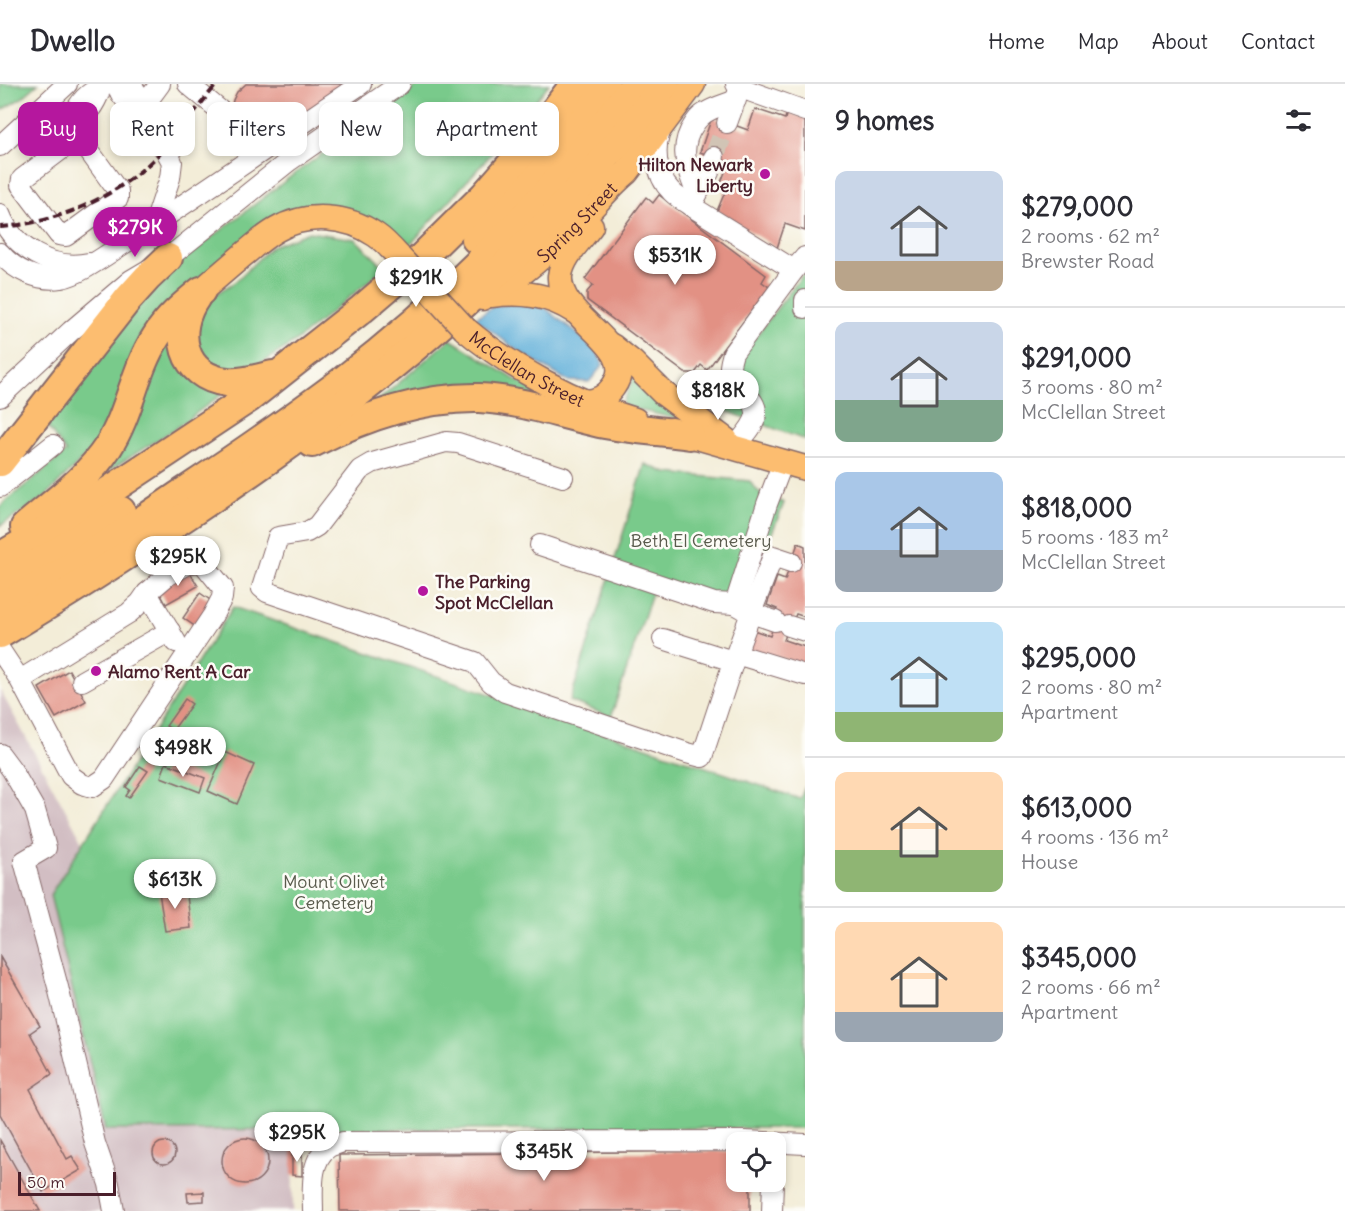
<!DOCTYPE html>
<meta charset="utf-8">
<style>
:root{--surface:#fff;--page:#f2f2f3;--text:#2b2b33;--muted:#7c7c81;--line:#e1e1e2;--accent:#b5179e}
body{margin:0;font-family:Delius,sans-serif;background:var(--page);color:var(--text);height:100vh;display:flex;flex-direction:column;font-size:22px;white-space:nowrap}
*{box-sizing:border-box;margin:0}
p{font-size:20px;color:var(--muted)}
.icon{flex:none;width:33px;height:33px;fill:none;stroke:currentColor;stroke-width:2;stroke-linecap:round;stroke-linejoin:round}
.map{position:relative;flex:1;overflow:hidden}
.side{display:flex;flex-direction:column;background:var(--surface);width:540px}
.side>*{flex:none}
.hud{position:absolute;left:18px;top:18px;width:570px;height:54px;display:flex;gap:12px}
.tools{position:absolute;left:726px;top:1048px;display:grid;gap:12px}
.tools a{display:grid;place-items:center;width:60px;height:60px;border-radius:12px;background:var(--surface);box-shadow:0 3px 9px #0003;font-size:30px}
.scale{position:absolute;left:18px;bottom:15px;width:98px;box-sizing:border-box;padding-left:6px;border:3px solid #4a1f2b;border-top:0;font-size:16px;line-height:21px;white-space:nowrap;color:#4a1f2b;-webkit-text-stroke:4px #fdfcf7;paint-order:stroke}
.price{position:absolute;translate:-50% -51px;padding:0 14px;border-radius:21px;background:#fff;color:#222;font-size:20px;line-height:39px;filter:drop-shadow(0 2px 3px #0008)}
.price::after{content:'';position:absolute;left:50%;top:36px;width:18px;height:14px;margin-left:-9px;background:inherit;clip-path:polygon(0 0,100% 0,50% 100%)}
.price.current{background:var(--accent);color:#fff}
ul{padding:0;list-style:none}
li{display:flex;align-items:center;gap:18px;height:150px;padding:0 30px}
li+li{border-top:2px solid var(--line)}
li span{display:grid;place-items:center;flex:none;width:168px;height:120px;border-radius:12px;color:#555}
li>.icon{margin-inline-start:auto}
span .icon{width:72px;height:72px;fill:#fffc;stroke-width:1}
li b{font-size:26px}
h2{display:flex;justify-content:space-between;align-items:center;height:72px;padding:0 30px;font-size:26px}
.tag{padding:0 21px;border-radius:12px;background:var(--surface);box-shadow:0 3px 9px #0003;font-size:21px;line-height:54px}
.tag.current{background:var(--accent);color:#fff}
header{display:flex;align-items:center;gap:36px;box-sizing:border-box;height:84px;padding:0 30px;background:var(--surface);border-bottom:2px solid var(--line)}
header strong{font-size:28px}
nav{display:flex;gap:33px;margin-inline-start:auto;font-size:21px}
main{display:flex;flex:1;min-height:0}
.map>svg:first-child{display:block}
.industrial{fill:#d2bec3}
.green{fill:#79ca8b;stroke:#62745b;stroke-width:1.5}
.water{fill:#5fafd9;stroke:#546782;stroke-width:1.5}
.building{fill:#e29184}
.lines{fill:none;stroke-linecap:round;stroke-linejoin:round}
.minor-tunnel{stroke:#d1c4b5;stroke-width:20;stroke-dasharray:20 10;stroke-linecap:butt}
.minor-casing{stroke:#856768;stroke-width:22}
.major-casing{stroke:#856768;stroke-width:27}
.highway-casing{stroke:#856768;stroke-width:32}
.minor{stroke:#fff;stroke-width:20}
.major{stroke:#fcbd6f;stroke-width:24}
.highway{stroke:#fcbd6f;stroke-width:28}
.rail{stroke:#4a1f2b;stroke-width:4;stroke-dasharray:9 4.5;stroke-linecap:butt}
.major-bridge-casing{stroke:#856768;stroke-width:27;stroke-linecap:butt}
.major-bridge{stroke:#fcbd6f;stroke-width:24}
.poi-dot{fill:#b5179e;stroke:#fdfcf7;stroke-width:2}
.labels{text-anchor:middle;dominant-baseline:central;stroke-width:5;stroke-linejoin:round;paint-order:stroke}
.poi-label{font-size:18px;font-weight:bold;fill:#4a1f2b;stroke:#fdfcf7;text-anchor:start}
.street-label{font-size:18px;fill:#4a1f2b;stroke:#fdfcf7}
.park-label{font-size:18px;fill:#5a5b4d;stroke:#fdfcf7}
</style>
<header>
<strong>Dwello</strong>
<nav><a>Home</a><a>Map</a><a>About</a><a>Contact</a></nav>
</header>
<main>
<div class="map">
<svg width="805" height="1127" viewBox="0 0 805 1127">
<rect width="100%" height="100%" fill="#fdfcf7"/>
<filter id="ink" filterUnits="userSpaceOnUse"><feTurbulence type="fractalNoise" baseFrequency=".0167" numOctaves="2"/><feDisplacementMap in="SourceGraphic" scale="12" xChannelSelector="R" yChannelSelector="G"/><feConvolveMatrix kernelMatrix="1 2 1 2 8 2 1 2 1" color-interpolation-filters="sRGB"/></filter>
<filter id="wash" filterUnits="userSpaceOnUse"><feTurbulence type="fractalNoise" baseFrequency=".008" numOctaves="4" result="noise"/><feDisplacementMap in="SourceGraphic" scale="24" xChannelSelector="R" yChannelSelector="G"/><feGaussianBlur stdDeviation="1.35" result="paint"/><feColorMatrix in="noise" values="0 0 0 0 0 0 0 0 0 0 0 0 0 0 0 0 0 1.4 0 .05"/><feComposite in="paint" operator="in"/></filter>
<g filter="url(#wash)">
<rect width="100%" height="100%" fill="#f3edd8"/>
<path class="industrial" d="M0,606L83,758L50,811L106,1046L292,1045L293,1127H0Z"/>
<g class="green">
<path d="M0,0H38L22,14L0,27Z"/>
<path d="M419,0H549L509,50L410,161L371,138L326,121L277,131L187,205L111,346L43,415L0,442V422L66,368L44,338L118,245L175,182L290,93Z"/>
<path d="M309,148L355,155L385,184L295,258L248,288H223L201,273L191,250L201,219L235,198L272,162Z"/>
<path d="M805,188V356L705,319Z"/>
<path d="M172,246L222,310L175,345L97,394Z"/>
<path d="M450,255L545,314L372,322Z"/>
<path d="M634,293L687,337L621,322Z"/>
<path d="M645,380L667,389L750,397C757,411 770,413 784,419L745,516L723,530L653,506L611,633L570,617Z"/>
<path d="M233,523L800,715L805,703V1044L106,1046L50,811Z"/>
</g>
<path class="water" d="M517,219L544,223L596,265L603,281L589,298L568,297L519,268L475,234L494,222Z"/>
<g id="blocks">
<g class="building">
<path d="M246,0H351L262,56L252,54L241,48L234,38L231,26L233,16L237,8Z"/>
<path d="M755,25L785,35L787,28L805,34V147L785,140L777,164L717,127L725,108L720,101L729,78L700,68L712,33L748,46Z"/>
<path d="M659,111L766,191L762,198L769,203L707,286L701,281L695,289H685L587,216V208L593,201L585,195L646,113L653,119Z"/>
<path d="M798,459L805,462V533L796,530L793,537L789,542L784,556L805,563V581L744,564L751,545L770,552L777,532L774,531L777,525L767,521L777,493L785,496Z"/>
<path d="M189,487L198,502L166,520L158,505Z"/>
<path d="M200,509L213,518L196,543L183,534Z"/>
<path d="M69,586L86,617L56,634L39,604Z"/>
<path d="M185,615L192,620L173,646L166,642Z"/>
<path d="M184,653L216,664L211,677L179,666Z"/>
<path d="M225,668L254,681L237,720L208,707Z"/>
<path d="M166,679L205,694L200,708L161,693Z"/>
<path d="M140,682L148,687L129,714L126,712L130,706L126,703Z"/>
<path d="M186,804L191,844L165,847L159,808Z"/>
<path d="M0,873L40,942L30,949L52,990L30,1005L67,1075L72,1072L81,1086L43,1108L0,1030Z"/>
<circle cx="245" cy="1077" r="23"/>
<path d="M0,1056L40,1127H0Z"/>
<circle cx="164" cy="1069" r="11"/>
<path d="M292,1066H302V1092L292,1091Z"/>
<path d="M736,1067V1098H750V1127H340L339,1071Z"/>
<path d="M204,1108V1117L188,1118L187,1109Z"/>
</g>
</g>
</g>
<g filter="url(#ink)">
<use href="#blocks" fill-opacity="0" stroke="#856768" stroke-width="1.5"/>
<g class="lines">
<path class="minor-tunnel" d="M714,73L727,39"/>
<g class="minor-casing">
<g id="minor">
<path d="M116,0L121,10L166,67L172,78L170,94L155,139"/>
<path d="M130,0L163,42L173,61V65"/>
<path d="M188,0L234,38"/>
<path d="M736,0L738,3L805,27"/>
<path d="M101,4C95,21 87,33 70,41C73,29 81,15 92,8C97,5 101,4 105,0"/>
<path d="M146,19L160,0"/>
<path d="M727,39L738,9"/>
<path d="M70,41L118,107V114L66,152L59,151L21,101L22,95L78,53"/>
<path d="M662,43C653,63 655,91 671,107C676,113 684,117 691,122L709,88L714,73"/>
<path d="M0,62L67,0"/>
<path d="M697,111C689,89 679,69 690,47C694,40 698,33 705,29C714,23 726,20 736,16"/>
<path d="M691,122L794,186"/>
<path d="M0,130C13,164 53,187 89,179"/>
<path d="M0,169C14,186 39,198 61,194C81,191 114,165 133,154C210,104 285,51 361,0"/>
<path d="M805,216V224"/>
<path d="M0,313L71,247L131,196L168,174L289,77L400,0"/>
<path d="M735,363C742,354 754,343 756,331C758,312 730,303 730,283C730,279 732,273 733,269L794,186L805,173"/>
<path d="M563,393L458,359L446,358L372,379L360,386L317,442L307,448L278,453L262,504L267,508L475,578L491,598L505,608L687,669L702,673L736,570L805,591"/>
<path d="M0,403L53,361"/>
<path d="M540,461L714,519L735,520"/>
<path d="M147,509L176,558"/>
<path d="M775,537L751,529L773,472L791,478"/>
<path d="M789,542L805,547"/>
<path d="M663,555L733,577"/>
<path d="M0,566L20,596L71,692L82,700L92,703L104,695L213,531L222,514L223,504L202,478L190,479L167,492L147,509L140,519L129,529L20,596"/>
<path d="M736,570L751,529L735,520L767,420L783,378"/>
<path d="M82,597L170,547"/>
<path d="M0,670L12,686L35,726L46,764L24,777L58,903L95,1059L109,1100L114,1127"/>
<path d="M313,1127C313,1107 309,1076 329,1063C333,1061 338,1060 343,1058L745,1057L805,1060"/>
<path d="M772,1127L773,1098"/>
</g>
</g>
<g class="major-casing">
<g id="major">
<path d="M201,207C215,195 229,183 243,171C254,162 264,153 276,146C307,128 347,131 376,151C385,157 392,165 399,173"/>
<path d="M491,211C521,207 548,210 574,227"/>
<path id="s1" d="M482,214C518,197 553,164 581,135C597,119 610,102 627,88L693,0"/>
<path id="s2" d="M465,245C511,284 577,319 635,336"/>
<path d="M612,262L632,278L663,309L726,356"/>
<path d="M586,318C598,317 606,313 613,303C643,261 557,236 560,192C562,173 580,157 591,142"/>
<path d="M672,346L805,384"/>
</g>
</g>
<g class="highway-casing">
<g id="highway">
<path d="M476,155C523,107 565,54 605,0"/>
<path d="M196,213C172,247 182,293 227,298C242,300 258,294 273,291"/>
<path d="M312,359C363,333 421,313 479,314C521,316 559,330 600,339C629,345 660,347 690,351"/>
<path d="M0,378L128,215L147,194L168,174"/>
<path d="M25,443C54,418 87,395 108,363C130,329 134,287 156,253C168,234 184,221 201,207"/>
<path d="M0,473L91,419L249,314L362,225L416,179L484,112L531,58L575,0"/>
<path d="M0,501L52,471L121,427"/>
<path d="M0,524C64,490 124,449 184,408C237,373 289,337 340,299C452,213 551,113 635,0"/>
<path d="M0,550C65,511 129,470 192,428C301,355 404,279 499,187C559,130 614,66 665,0"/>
</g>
</g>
<use href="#minor" class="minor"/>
<use href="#major" class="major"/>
<use href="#highway" class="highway"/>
<path class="rail" d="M0,143C57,139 113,115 154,75C177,52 196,25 217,0"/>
<g class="major-bridge-casing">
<path id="major-bridge" d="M399,173L465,245"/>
</g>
<use href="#major-bridge" class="major-bridge"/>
</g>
</g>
<g class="poi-dot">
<circle cx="765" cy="90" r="6"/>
<circle cx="423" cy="507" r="6"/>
<circle cx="96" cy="587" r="6"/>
</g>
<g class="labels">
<g class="poi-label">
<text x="753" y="80" text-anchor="end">Hilton Newark<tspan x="753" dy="21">Liberty</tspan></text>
<text x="435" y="497">The Parking<tspan x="435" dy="21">Spot McClellan</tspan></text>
<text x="108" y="587">Alamo Rent A Car</text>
</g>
<g class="street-label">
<text stroke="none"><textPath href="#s1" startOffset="122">Spring Street</textPath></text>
<text stroke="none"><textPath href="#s2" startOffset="74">McClellan Street</textPath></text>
</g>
<g class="park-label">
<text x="701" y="456">Beth El Cemetery</text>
<text x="334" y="797">Mount Olivet<tspan x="334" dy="21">Cemetery</tspan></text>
</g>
</g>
</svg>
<div class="tools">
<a><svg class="icon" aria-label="locate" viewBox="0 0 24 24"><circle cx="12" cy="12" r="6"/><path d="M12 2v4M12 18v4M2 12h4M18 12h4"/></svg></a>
</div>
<div class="scale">50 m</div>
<b class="price current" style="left:135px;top:174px">$279K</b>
<b class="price" style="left:675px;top:202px">$531K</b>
<b class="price" style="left:416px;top:224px">$291K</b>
<b class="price" style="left:718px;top:337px">$818K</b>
<b class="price" style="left:178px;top:503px">$295K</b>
<b class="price" style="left:183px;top:694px">$498K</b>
<b class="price" style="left:175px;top:826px">$613K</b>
<b class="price" style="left:297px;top:1079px">$295K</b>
<b class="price" style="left:544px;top:1098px">$345K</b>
<div class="hud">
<a class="tag current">Buy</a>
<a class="tag">Rent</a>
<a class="tag">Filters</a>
<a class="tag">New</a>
<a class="tag">Apartment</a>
</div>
</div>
<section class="side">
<h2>9 homes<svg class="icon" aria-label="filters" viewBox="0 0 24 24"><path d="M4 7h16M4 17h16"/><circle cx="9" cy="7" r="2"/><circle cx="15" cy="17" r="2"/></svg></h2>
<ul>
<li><span style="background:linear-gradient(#c9d6e8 75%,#b9a48a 0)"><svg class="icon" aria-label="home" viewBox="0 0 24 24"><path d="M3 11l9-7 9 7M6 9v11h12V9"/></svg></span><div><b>$279,000</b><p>2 rooms · 62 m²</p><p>Brewster Road</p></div></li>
<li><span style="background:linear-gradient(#c9d6e8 65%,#7fa58c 0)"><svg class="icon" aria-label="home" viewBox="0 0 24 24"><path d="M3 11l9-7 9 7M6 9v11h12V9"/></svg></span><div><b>$291,000</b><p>3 rooms · 80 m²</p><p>McClellan Street</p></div></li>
<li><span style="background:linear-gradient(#a9c7e8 65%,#9aa5b1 0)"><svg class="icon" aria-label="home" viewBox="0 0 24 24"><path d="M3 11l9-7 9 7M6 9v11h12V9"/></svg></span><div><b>$818,000</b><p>5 rooms · 183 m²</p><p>McClellan Street</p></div></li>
<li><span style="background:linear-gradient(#bfe0f5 75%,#8fb573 0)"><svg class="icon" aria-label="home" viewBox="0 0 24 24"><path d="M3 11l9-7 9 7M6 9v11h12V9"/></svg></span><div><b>$295,000</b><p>2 rooms · 80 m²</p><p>Apartment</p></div></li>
<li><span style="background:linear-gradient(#ffd9b3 65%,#8fb573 0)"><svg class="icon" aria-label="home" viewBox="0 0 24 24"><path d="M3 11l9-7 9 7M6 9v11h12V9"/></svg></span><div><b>$613,000</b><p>4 rooms · 136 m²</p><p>House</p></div></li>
<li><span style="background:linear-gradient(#ffd9b3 75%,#9aa5b1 0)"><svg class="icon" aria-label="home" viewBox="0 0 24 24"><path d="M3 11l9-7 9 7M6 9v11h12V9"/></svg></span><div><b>$345,000</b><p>2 rooms · 66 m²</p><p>Apartment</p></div></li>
</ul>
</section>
</main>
